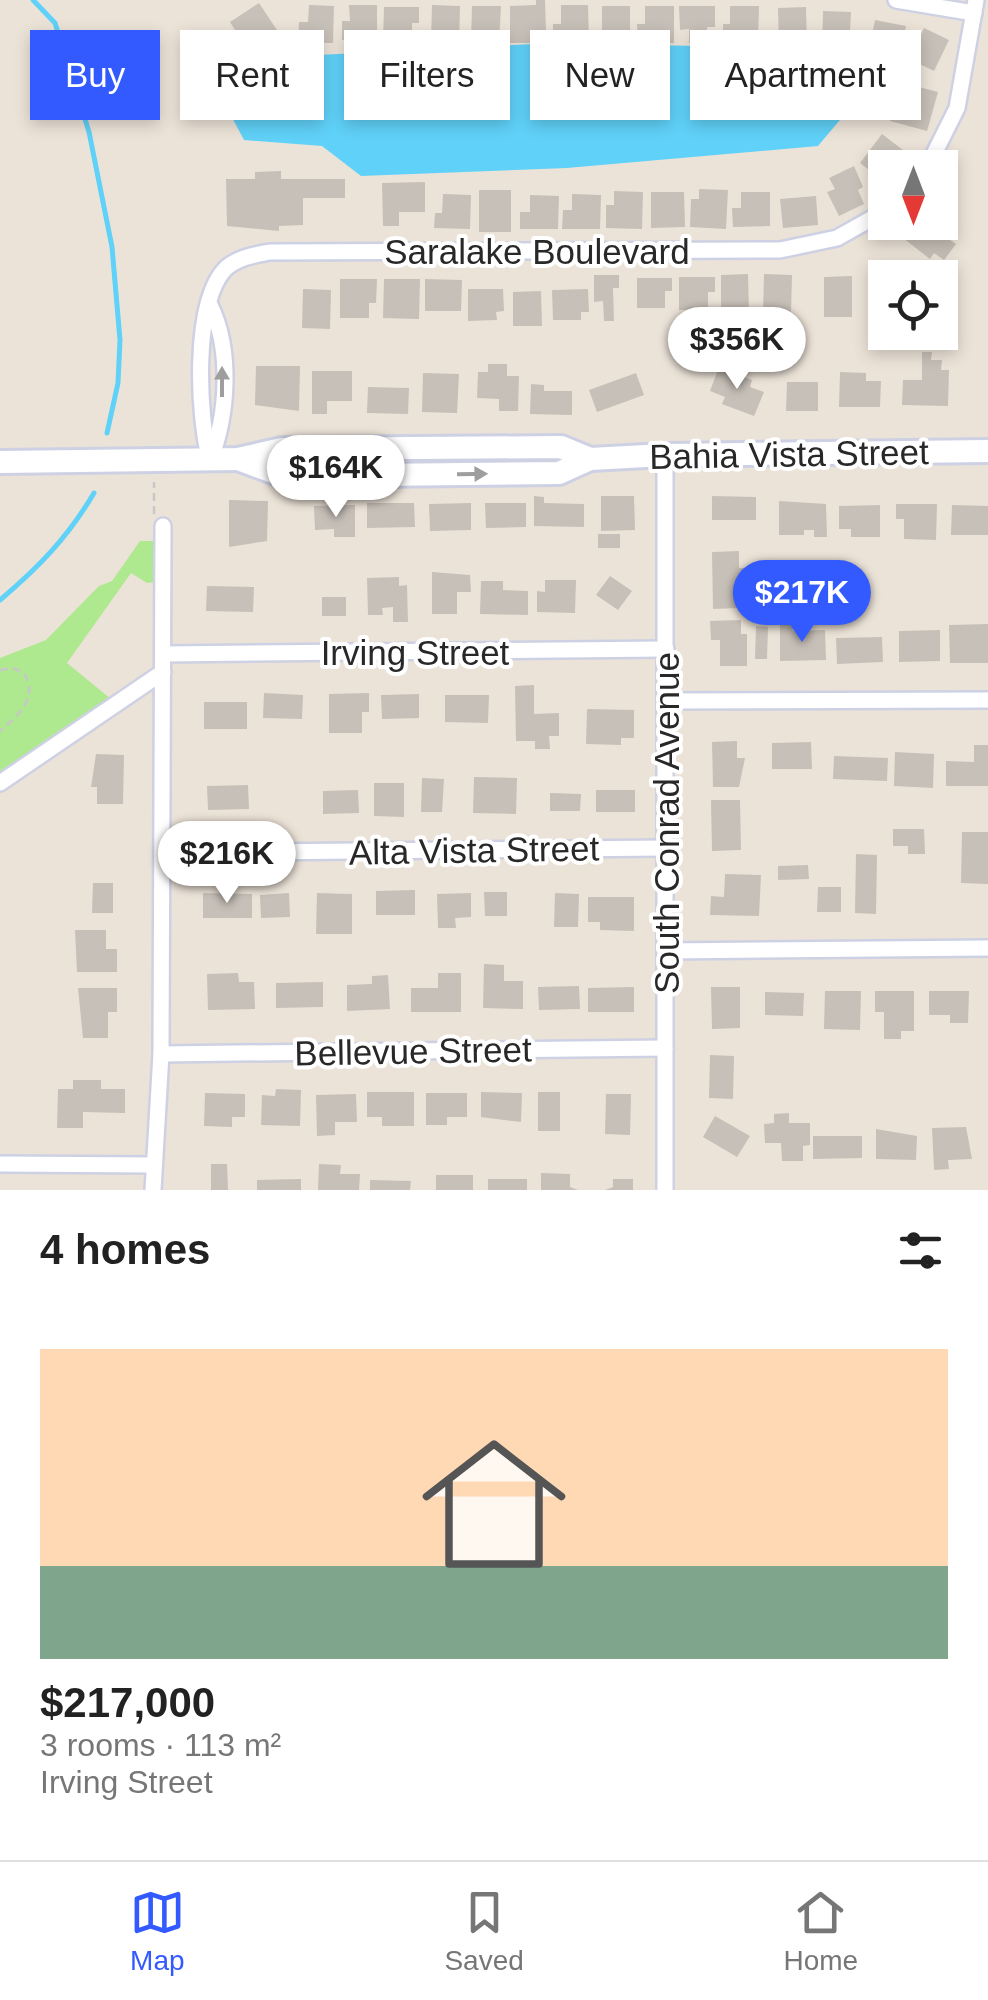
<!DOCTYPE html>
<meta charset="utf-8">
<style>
:root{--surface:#fff;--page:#f6f6f6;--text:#222;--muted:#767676;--line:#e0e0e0;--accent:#325aff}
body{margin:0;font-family:Arial,sans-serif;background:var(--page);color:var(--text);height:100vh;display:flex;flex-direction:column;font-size:38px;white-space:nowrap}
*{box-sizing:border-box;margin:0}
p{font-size:32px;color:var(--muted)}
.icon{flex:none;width:55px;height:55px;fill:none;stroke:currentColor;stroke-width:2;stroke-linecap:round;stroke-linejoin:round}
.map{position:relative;height:1190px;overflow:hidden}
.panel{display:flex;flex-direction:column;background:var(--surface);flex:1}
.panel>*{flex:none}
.banner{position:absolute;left:30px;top:30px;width:930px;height:90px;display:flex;gap:20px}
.needle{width:65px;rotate:180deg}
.fabs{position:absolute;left:868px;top:150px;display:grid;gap:20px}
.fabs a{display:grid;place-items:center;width:90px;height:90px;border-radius:0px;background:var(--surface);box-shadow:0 5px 15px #0003;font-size:50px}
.price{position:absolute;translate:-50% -85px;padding:0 22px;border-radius:35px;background:#fff;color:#222;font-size:32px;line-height:65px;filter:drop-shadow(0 2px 5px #0008)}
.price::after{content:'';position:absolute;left:50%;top:60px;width:30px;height:22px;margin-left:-15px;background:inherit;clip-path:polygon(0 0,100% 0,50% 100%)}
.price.selected{background:var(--accent);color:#fff}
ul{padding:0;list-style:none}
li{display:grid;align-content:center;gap:20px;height:530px;padding:0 40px}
li span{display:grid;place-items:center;height:310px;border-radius:0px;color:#555}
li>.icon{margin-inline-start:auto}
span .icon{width:180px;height:180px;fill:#fffc;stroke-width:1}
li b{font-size:42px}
h2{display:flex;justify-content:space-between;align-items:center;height:120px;padding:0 40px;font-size:42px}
.chip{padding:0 35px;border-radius:0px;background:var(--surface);box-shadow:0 5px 15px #0003;font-size:35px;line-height:90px}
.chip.selected{background:var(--accent);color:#fff}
.menu{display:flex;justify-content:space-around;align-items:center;height:140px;border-top:2px solid var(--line);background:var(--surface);font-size:28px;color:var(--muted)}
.menu a{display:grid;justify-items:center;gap:5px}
.menu .selected{color:var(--accent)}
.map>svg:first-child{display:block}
.green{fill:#aee88f}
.water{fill:#60d1f8}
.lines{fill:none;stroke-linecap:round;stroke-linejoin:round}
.stream{stroke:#60d1f8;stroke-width:5}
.building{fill:#c7c0b8}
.street-casing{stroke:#cdd1e3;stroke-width:20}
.secondary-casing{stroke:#cdd1e3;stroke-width:28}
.path{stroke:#c7c7c7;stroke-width:2.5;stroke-dasharray:8 5;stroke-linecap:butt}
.street{stroke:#fff;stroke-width:15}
.secondary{stroke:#fff;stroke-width:22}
.oneway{fill:#9e9e9e}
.labels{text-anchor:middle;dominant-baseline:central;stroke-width:8;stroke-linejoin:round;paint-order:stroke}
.street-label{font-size:35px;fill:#282828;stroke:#fff}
</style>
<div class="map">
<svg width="988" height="1190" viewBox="0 0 988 1190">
<rect width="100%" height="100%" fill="#ece3d8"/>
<path class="green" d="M140,541H156V582L147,583L131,573L67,663L111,699L0,773V658L46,640L99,586L112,581Z"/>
<path class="water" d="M553,43L746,47L856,71L850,108L818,146L567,168L361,176L322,146L244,140L218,91L237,59Z"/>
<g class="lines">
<g class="stream">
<path d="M33,0L55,23L89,132L112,247L120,340L118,383L107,433"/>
<path d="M0,600C39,567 68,537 94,493"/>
</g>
</g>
<g class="building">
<path d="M536,0H545L546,33H537L538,43H510V6L536,5Z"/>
<path d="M259,3L279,33L246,48L230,22Z"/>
<path d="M309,5L334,6L333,43H298L299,22H308Z"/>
<path d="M349,5H377V40H342V21H350Z"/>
<path d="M432,5L460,6L459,42H431Z"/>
<path d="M561,5H588L589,40H553V24H561Z"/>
<path d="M472,6H501L499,42H471Z"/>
<rect x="602" y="6" width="28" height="36"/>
<path d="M645,6H674V43L638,44L637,24H645Z"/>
<path d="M679,6H715V27H707L708,43H689V29L680,30Z"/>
<path d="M730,6H759L758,41H723V24H730Z"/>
<path d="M384,7H419V23H412V42H383Z"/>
<path d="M806,7L807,44L779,45L778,8Z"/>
<path d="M823,11L851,12L849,52L822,51Z"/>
<path d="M875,20L906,26L899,62L861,55L865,39L871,40Z"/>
<path d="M924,28L949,40L934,71L909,59Z"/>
<path d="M900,82L938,92L927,131L890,121Z"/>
<path d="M882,134L912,157L904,168H885V182L860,163Z"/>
<path d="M854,166L863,187L858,190L864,204L839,216L827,192L835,189L829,178Z"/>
<path d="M281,171V179H345V198H303V225L279,226V231L227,226L226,179H255V172Z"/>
<path d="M425,182V212H399V226H383L382,183Z"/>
<path d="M699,189L728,190L726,229L690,227L691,199H699Z"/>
<rect x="479" y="190" width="32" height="42"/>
<path d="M614,191L643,192L642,229L606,228V205H614Z"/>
<path d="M651,192H684L685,227L651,228Z"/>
<path d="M741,192H770V226L733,227L732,208H741Z"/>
<path d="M443,194L471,195L470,229L434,228L435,213H442Z"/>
<path d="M572,194L601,195L600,229H562L563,210H572Z"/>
<path d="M530,195L559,196L558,229H520V212H530Z"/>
<path d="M816,196L818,225L783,228L780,199Z"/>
<path d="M940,220L953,230L947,238L956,244L944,260L934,253L930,259L903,238L915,222Z"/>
<path d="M748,274L749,313H721V275Z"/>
<path d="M764,274L792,275L791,313H763Z"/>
<path d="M594,275H619V288H613L614,321H604L603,301L594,302Z"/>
<path d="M852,276V317H824V277Z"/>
<path d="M679,277H715V292H708V309L679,310Z"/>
<path d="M637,278H672V291H665V308H637Z"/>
<path d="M340,279H377L376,303H369V318H340Z"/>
<path d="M384,279H420L419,319L383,318Z"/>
<path d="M425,279L462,280L461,311H425Z"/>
<rect x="940" y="286" width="13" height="20"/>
<path d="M303,289L331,290L330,329L302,328Z"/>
<path d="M468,289H503L504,311L496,312L497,320L468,321Z"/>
<path d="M588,289L589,312H581V320H553L552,290Z"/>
<path d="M541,291L542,326H513V292Z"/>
<path d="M736,346L758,352L755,363L733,358Z"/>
<path d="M922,352H932L931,360H942L941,370H949L948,406L902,405L903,380H922Z"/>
<path d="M488,364H507V376H519L518,411H499V399L477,398L478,372H488Z"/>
<path d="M256,366H300L299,411L255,405Z"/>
<path d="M719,367L752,380L750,387L764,392L754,416L722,404L725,397L710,391Z"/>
<path d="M312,371H352V401H327V414H312Z"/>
<path d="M840,372L866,373V381H881L880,407H839Z"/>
<path d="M423,373L459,374L457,413L422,412Z"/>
<path d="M636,373L644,395L597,412L589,390Z"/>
<path d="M787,382H818V411H786Z"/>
<path d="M531,384L544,385V391H572V415L530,414Z"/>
<path d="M368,387L409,388L408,414L367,413Z"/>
<path d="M534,496L544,497V503L584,504V527L534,526Z"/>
<path d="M601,496H634L635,530L601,531Z"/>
<path d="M712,496L756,497V520H712Z"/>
<path d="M229,500L268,501L267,541L229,547Z"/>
<path d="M779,501L826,504L827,537H814V530H804V535H779Z"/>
<path d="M367,503H414L415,527L367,528Z"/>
<path d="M471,503V530L430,531L429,504Z"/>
<path d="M485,503H526V527L486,528Z"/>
<path d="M896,504H937L936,540L904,539V519H896Z"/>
<path d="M355,505V537H334V529L315,530L314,506Z"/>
<path d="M880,505V537H851V529H839V506Z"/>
<path d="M952,505L988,506V535H951Z"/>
<rect x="598" y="534" width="22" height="14"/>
<path d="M739,551V568H749V599H739V608L713,609L712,552Z"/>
<path d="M432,572L470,575L471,592H457V614H432Z"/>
<path d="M610,576L632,591L618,610L596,595Z"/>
<path d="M399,577V586L407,585L408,622H393V607L382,608L383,615H368L367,578Z"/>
<path d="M545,580H576L575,613L537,612V591L545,592Z"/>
<path d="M481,581H503V590L528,591V615L480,614Z"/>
<path d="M207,586L254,587L253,612L206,611Z"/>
<path d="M755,589H768L769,604L756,605Z"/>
<rect x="322" y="597" width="24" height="19"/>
<path d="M741,620V634H747V666H720V640H711L710,621Z"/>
<path d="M792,624L793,631L825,630L826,660L780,661V625Z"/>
<path d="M988,624V663H950L949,625Z"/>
<path d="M756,626L768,627L767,659H755Z"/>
<path d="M940,630V661L899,662V631Z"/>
<path d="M882,637L883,662L837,664L836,638Z"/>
<path d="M534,685V714L559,713V736H549L550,749H535V741H516L515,686Z"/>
<path d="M264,693L303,695L302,719L263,718Z"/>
<path d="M369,693V712H362V733H329V694Z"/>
<path d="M419,694V718L382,719L381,695Z"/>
<path d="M445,695H489L488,723L445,722Z"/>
<rect x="204" y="702" width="43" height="27"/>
<path d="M587,709L634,710V738H621V745L586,744Z"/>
<path d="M737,741V758H745L739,787H713L712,742Z"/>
<path d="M811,742L812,769H772V743Z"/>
<path d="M974,745H988V786H946V761L974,762Z"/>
<path d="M895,752L934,754L933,788L894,786Z"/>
<path d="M96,754L124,755L123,804H97V787H91Z"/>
<path d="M834,756L888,758L887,781L833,779Z"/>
<path d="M474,777L517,778L516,814L473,813Z"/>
<path d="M422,778L444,779L442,812H421Z"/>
<path d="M374,783H404V817L374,816Z"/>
<path d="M248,785L249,809L208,810L207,786Z"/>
<path d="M358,790L359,813L323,814V791Z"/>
<rect x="596" y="790" width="39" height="22"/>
<path d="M550,793L581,794L580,811H550Z"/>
<path d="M711,800H740L741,850L712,851Z"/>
<path d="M893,829H924L925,854H908V846H893Z"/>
<path d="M962,832H988V884L961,883Z"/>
<path d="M856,854L877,855L876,914L855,913Z"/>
<path d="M808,865L809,879L778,880V866Z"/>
<path d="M725,874L761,875L759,916L710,915L711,896L724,897Z"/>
<path d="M93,883H113V913H92Z"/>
<path d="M818,887H841V912H817Z"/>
<path d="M415,890V915H376V891Z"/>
<path d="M484,892H507V916H485Z"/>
<path d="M203,893L252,894V918H203Z"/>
<path d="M289,893L290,917L261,918L260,895Z"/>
<path d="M317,893L352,894V934H316Z"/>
<path d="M471,893V917L455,918L456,928H438L437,894Z"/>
<path d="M555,893L579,894L578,927H554Z"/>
<path d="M588,897H634V931L600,930V922H588Z"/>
<path d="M75,930H106V949H117V972H77Z"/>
<path d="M484,964L504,965V981H523V1009L483,1008Z"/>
<path d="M238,973L239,982H254L255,1009L208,1010L207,974Z"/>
<path d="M438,973H461V1012H411V988H438Z"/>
<path d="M388,975L390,1009L347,1011V985L372,984V976Z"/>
<path d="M323,982V1007L276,1008V983Z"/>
<path d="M579,986L580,1009L539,1010L538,987Z"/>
<path d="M634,987V1012H588V988Z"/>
<path d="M711,987H740V1028L712,1029Z"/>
<path d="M78,988H117V1012H108V1038H83Z"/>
<path d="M825,991H861L860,1030L824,1029Z"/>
<path d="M875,991H914V1031H901V1039H884V1012H875Z"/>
<path d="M929,991H969L968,1023H950V1015H929Z"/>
<path d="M765,992L804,993L803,1016L765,1015Z"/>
<path d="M710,1055L734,1056L733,1099L709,1098Z"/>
<path d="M73,1080H101V1089H125V1113L83,1112V1128H57L58,1089H73Z"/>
<path d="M276,1089L301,1090L300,1126L261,1125L262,1095L275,1096Z"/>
<path d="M367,1092H414V1126H382V1117H367Z"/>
<path d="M481,1092L522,1093L521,1122L481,1117Z"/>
<rect x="538" y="1092" width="22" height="39"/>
<path d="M205,1093L245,1094V1117H232V1127L204,1126Z"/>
<path d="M426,1093H467V1117H447V1125H426Z"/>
<path d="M356,1094L357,1122H335V1135L317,1136L316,1095Z"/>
<path d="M606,1094H631L630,1135L605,1134Z"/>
<path d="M789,1113V1123H810V1145L803,1146V1161H782L781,1143H765L764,1124L774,1123V1114Z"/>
<path d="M715,1116L750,1136L737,1157L703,1137Z"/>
<path d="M966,1127L972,1159L948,1160L949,1169L934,1170L932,1128Z"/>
<path d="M876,1129L917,1136L916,1160L876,1159Z"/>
<path d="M813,1136H862V1158L813,1159Z"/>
<path d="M211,1164H227L228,1190H211Z"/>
<path d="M319,1164L341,1165L340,1174H360L359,1190H318Z"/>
<path d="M541,1173L570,1174V1187L578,1190H541Z"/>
<rect x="436" y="1175" width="37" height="15"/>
<path d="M301,1179V1190H257V1180Z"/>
<rect x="488" y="1179" width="39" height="11"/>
<path d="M613,1179H633V1190H605L613,1187Z"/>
<path d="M370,1180L411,1181L410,1190H370Z"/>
</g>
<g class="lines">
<g class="street-casing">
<g id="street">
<path d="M896,0L974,13"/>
<path d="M927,168L957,108L976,0"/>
<path d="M665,455V1190"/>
<path d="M210,460C198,417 192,302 226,268C239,257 254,255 270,252L780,250L837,238L885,211"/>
<path d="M210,460C228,415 232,349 210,305"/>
<path d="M163,654L666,649"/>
<path d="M665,701L988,700"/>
<path d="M0,783L163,672"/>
<path d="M163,853L666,848"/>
<path d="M666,951L988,948"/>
<path d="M161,1054L665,1048"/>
<path d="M0,1164L154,1165"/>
<path d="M153,1190L161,1054L163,526"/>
</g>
</g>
<g class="secondary-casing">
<g id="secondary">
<path d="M238,459L284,476L559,473L590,459L665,455L988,451"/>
<path d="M0,462L238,459L282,449L561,447L590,459"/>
</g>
</g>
<g class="path">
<path d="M154,514V482"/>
<path d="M0,670L13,668L24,673C39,698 18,716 0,731"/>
</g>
<use href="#street" class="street"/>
<use href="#secondary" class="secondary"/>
</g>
<defs><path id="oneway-solid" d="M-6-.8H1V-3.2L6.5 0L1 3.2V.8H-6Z" transform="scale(2.5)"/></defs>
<g class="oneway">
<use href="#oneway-solid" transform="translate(222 382) rotate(-90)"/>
<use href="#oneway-solid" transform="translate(472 474) rotate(-1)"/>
</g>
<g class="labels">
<g class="street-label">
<text x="537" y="251">Saralake Boulevard</text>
<text transform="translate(789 454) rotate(-1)">Bahia Vista Street</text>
<text x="415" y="652">Irving Street</text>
<text transform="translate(666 823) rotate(-90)">South Conrad Avenue</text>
<text transform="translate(474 850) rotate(-1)">Alta Vista Street</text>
<text transform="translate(413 1051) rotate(-1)">Bellevue Street</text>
</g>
</g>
</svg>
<div class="fabs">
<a><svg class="needle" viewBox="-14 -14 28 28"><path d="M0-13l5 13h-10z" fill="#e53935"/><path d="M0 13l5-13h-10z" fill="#767676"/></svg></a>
<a><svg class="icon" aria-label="locate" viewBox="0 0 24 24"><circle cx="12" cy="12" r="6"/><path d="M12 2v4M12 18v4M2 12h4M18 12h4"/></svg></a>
</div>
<b class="price" style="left:737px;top:392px">$356K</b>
<b class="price" style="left:336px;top:520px">$164K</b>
<b class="price selected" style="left:802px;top:645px">$217K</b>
<b class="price" style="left:227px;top:906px">$216K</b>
<div class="banner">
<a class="chip selected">Buy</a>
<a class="chip">Rent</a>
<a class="chip">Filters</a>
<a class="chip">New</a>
<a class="chip">Apartment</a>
</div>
</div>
<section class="panel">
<h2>4 homes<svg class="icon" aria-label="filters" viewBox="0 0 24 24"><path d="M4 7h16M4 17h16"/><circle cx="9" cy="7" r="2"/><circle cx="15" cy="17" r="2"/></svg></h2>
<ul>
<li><span style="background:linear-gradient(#ffd9b3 70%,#7fa58c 0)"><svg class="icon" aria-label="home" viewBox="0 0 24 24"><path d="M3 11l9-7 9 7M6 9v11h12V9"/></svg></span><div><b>$217,000</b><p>3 rooms · 113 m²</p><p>Irving Street</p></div></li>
</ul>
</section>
<nav class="menu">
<a class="selected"><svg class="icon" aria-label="map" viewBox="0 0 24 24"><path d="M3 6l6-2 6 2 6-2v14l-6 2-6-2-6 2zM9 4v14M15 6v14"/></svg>Map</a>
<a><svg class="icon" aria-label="saved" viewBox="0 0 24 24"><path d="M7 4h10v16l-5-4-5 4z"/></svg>Saved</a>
<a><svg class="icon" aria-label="home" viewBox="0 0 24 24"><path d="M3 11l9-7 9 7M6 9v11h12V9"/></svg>Home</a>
</nav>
